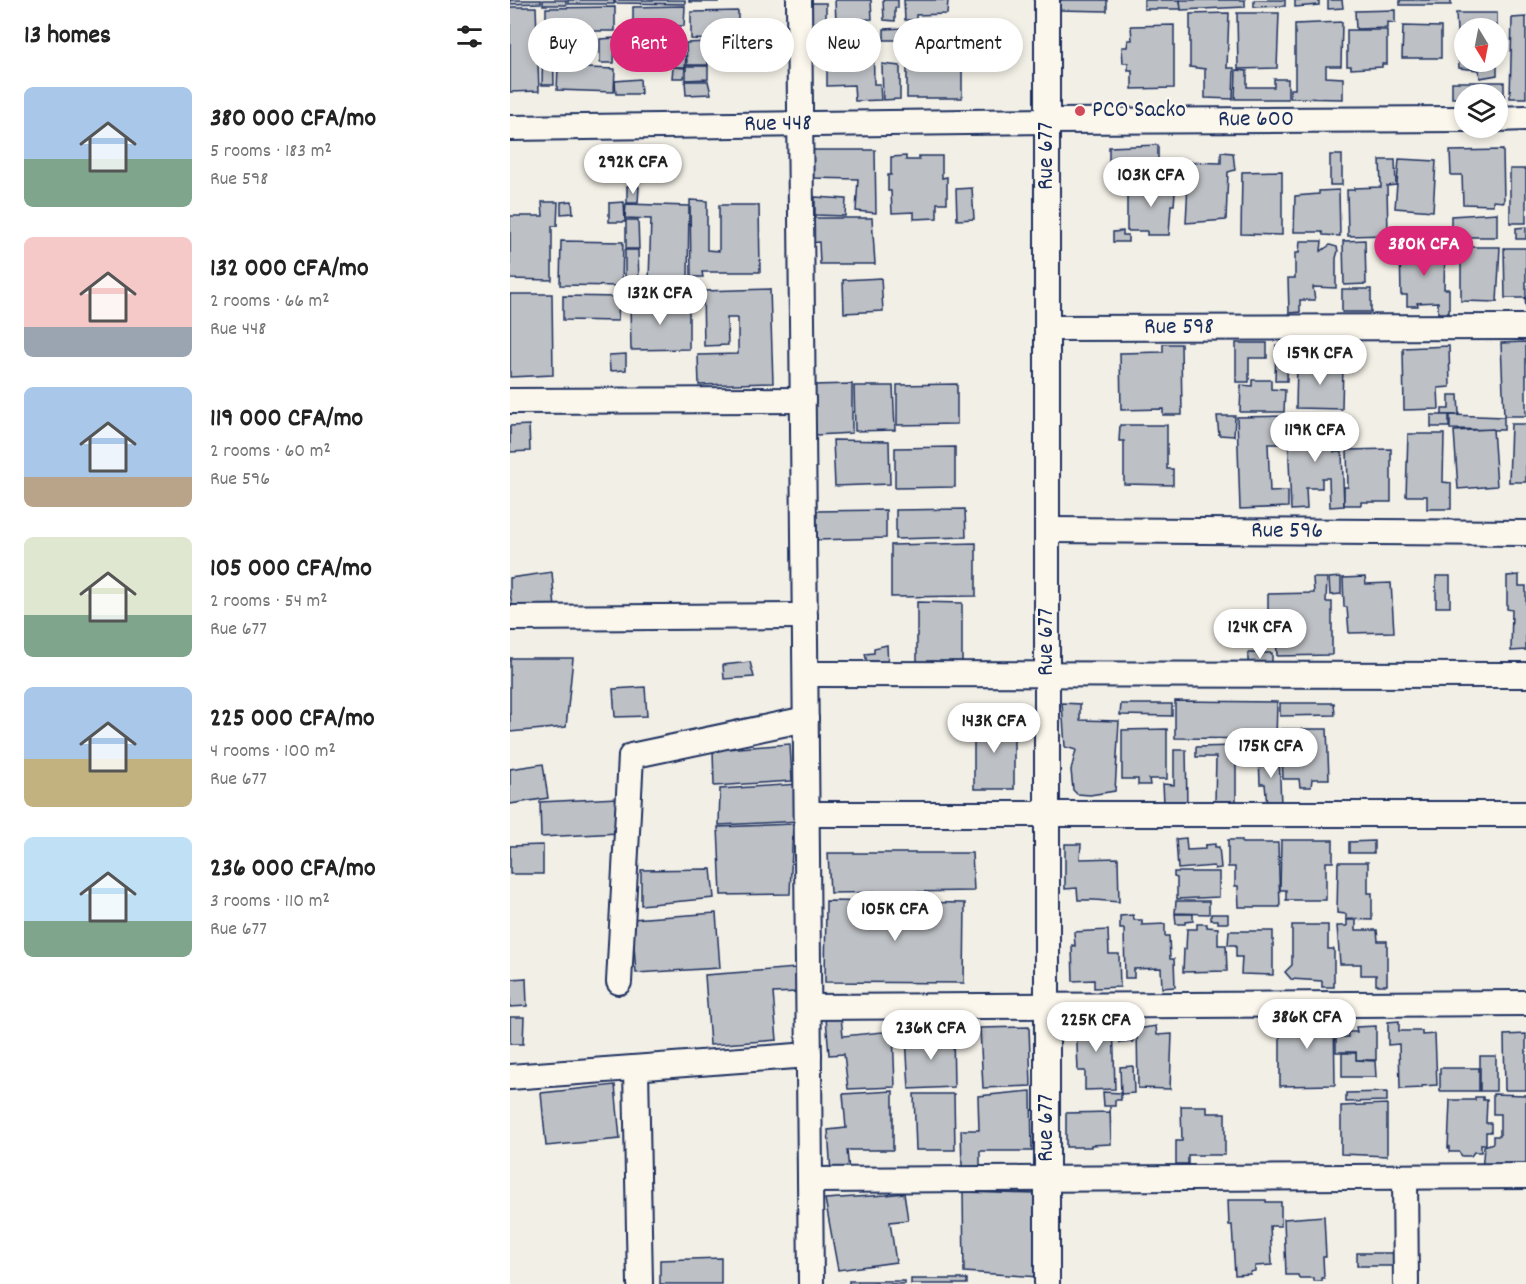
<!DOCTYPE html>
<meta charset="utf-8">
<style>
:root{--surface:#fff;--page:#f6f6f6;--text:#222;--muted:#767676;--accent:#db2777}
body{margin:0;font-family:Dekko,sans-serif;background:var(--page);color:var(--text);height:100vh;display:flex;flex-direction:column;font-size:22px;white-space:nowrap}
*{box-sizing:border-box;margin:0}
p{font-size:20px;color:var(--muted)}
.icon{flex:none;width:33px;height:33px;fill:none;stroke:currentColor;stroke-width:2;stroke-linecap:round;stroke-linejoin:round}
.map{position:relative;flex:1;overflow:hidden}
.details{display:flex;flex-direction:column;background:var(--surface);width:510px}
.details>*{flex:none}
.top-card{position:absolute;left:18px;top:18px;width:570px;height:54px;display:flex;gap:12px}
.needle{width:39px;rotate:170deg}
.fabs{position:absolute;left:944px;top:18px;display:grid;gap:12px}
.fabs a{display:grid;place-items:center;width:54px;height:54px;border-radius:50%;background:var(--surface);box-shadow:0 3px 9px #0003;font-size:30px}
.price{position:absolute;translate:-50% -51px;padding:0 14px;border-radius:21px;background:#fff;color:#222;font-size:20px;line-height:39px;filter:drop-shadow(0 2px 3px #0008)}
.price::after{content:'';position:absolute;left:50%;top:36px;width:18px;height:14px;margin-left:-9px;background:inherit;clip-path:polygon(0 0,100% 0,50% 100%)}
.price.selected{background:var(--accent);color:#fff}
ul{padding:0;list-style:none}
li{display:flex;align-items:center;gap:18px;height:150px;padding:0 24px}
li span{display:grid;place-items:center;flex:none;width:168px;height:120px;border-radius:9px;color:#555}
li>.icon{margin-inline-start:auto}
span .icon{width:72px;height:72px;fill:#fffc;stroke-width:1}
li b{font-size:26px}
h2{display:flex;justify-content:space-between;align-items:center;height:72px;padding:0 24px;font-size:26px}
.pill{padding:0 21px;border-radius:27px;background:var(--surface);box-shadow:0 3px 9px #0003;font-size:21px;line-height:54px}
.pill.selected{background:var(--accent);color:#fff}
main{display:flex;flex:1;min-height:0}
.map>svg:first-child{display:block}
.building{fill:#bdc0c4;stroke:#1b2f5e;stroke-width:1.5}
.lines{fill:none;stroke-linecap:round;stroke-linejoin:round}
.minor-casing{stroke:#1b2f5e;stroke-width:28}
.minor{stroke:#fbf7ec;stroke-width:24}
.poi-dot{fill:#d1495b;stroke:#fbf7ec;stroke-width:2}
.labels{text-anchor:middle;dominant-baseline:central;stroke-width:4.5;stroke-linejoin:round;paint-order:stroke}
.poi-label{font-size:24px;fill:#1b2f5e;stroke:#fbf7ec;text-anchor:start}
.street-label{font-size:24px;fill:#1b2f5e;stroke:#fbf7ec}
</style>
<main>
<section class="details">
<h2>13 homes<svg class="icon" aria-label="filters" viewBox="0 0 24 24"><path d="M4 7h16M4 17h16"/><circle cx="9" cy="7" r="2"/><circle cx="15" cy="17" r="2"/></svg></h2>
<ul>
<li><span style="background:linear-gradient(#a9c7e8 60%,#7fa58c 0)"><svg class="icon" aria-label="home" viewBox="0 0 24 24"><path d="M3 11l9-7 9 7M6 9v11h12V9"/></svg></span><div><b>380 000 CFA/mo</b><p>5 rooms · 183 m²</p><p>Rue 598</p></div></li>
<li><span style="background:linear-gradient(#f6c9c9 75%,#9aa5b1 0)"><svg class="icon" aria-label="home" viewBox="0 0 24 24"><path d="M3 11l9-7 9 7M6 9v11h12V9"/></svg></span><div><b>132 000 CFA/mo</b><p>2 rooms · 66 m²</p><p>Rue 448</p></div></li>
<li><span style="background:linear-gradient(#a9c7e8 75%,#b9a48a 0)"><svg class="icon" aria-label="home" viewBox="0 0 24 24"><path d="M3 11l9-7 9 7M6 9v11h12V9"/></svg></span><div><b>119 000 CFA/mo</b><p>2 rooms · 60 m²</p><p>Rue 596</p></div></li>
<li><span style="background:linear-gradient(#dfe7d0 65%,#7fa58c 0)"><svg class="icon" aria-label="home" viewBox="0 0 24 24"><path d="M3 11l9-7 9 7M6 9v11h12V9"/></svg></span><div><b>105 000 CFA/mo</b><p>2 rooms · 54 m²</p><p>Rue 677</p></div></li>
<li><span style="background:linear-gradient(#a9c7e8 60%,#c2b280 0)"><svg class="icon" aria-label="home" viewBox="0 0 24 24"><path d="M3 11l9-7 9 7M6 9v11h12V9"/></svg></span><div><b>225 000 CFA/mo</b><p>4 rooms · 100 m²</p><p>Rue 677</p></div></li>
<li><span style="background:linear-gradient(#bfe0f5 70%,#7fa58c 0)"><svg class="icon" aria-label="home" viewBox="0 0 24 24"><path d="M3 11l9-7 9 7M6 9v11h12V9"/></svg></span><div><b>236 000 CFA/mo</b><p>3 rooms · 110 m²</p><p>Rue 677</p></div></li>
</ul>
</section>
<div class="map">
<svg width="1016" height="1284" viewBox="0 0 1016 1284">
<rect width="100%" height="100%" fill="#f2efe6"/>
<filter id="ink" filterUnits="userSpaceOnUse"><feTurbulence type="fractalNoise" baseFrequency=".0167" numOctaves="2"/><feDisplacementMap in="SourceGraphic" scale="12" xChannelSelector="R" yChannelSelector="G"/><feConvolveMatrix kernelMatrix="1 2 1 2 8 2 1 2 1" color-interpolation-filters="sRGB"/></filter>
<g filter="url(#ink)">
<g class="building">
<path d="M0,0H31V3L0,4Z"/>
<rect x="33" y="0" width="23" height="5"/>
<rect x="58" y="0" width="46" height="4"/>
<path d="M105,0H175V4L105,3Z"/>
<rect x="179" y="0" width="29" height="2"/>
<path d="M325,0H361L362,19L326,21Z"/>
<path d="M373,0H388V8H385V21L374,20Z"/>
<path d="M394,0H438L437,14L406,15V20H395Z"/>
<path d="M551,0H597V11L547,10Z"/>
<path d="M634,0H670L671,9H634Z"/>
<path d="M670,0H735V7L671,10Z"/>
<path d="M744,0H775V6L744,7Z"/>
<path d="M785,0H809V5L785,7Z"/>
<path d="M818,0H832L833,8L818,9Z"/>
<rect x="890" y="0" width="51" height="5"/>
<path d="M296,3H316V26H297Z"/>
<path d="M175,6L174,26H123V7Z"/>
<path d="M0,7H26L29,91L0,92Z"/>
<path d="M105,7V31H36V8Z"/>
<path d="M885,10V23L877,22V28L846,29L845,11Z"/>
<path d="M228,11V41L181,39V12Z"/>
<path d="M719,13L717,68H724L723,99L695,98V69L680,67V14Z"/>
<path d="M727,13H769L767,68L728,69Z"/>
<path d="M946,13H987V28H954V62H987V75L970,78L969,70L949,68Z"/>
<path d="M1016,17V98H1000L1002,18Z"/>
<path d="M232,21H247L249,45L231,44Z"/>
<path d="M832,22L831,66H816V77L833,78V99L780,98V89H785V24Z"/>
<path d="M664,25V88L622,89V70H618V63H613L612,47H617L618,40H622L621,26Z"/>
<path d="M421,26H452V98H397V36H422Z"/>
<path d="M893,26L931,27V58H892Z"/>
<path d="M394,28L395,40H374V29Z"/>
<path d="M837,30H877V64H872V67L841,69V66H837Z"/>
<path d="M317,31L363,32L364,84H370L371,100L345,101L344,85L317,86Z"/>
<path d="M33,38H43L44,85H32Z"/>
<path d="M105,38L104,63H90V39Z"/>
<path d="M197,42L198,65H177L176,43Z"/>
<path d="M164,56H176L175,67H164Z"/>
<path d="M372,64L390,66V99L373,100Z"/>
<path d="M176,66H198V79L176,80Z"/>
<path d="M48,67L105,69L104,92L47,90Z"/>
<path d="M163,67L175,68L174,78H162Z"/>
<path d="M726,70L737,71V87H764V79H778V99H725Z"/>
<path d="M130,79L131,94H106L105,81Z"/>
<path d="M175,81H198L201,94L176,95Z"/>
<path d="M942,82H994V98H987V94H954V98H942Z"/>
<path d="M648,145V166H622V178L636,179V188L618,189L617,186H602L603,178H600L599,173V147Z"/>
<path d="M300,150H365L366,213L346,211L348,179L300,178Z"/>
<path d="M993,150L994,202L983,201V205L953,204L952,175H941L940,151Z"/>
<path d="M711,152L723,153L725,170L718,172L716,220L676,223L679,162L711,163Z"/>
<rect x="820" y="155" width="12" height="30"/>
<path d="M396,156V160H409V156H432V178L437,177V203H427V218L404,219V212L382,213L381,191H378V175H381V157Z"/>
<path d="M889,159L926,161L923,211L885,208Z"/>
<path d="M870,160H885L886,185L877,186L878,235L838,236L837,190H844V188L871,187Z"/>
<rect x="1000" y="169" width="16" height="54"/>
<path d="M772,171V235L731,234L732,172Z"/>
<path d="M666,181L664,205H661L659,235H637V231H617V190L638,189V182Z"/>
<path d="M117,186L129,187L128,203H117Z"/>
<path d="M462,188L464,219L447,220L446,189Z"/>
<path d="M829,190L830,236L813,235L812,232H784L785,196L809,194V191Z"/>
<path d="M305,197L336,199L335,216L305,215Z"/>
<path d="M180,200L197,201V250L209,251V205H249L250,272H192L193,277H181Z"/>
<path d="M62,201L63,213L51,214V202Z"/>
<path d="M32,202H48L47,226H42V280L0,279V216H33Z"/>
<path d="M114,202L115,222H99V203Z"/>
<path d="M116,204L179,206L178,281L139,280L141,219L115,218Z"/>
<path d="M987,213V237H954V240L941,241V216Z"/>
<path d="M298,218H362L365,264H310L309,242L299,243Z"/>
<path d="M116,220H128L129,249H116Z"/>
<path d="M1016,227V239H1006V228Z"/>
<path d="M613,231V235H618V242H603V232Z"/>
<path d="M855,240L856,284L834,285L833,241Z"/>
<path d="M51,241L113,242L112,286L50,285Z"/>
<path d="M790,241H812L811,251L820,245L827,247L828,251L826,258V288L803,287L805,300H790V312L779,313L778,278H785V253H789Z"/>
<path d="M917,246V249H935L934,289H939V313H928V302L907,303L908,306H897V295H891L890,247Z"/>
<path d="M947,247H990L987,302L951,301V260H947Z"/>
<path d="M994,248H1016V308L1015,298H995Z"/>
<path d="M115,250H128L129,283L115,282Z"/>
<path d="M371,278L373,311L334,313L333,280Z"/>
<path d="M260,289L263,383L189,385L188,355L228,354V318H217L218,345L194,346L193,291Z"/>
<rect x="832" y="289" width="29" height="23"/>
<path d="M0,294H42L43,375L0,377Z"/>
<path d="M53,296L109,297L108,321L53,320Z"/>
<path d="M179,302V349L121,350L120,303Z"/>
<path d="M1016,342V416H994L991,343Z"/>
<path d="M726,343H757V358H739V382H726Z"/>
<path d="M653,344H671L672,415H653V409L611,410L610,353L653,352Z"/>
<path d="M766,345H778L777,381H765Z"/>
<path d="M939,346L940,387L928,388L929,409L894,410L893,348Z"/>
<path d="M116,354V370L100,371L99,355Z"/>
<path d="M787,363H833L832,409L786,408Z"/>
<path d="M742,380H761V389L775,390L774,412H730L731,385L742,386Z"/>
<path d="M342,384V433L306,435L303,385Z"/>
<path d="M447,384V424L387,425V385Z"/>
<path d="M344,386H383L385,430L345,431Z"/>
<path d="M939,395H948L949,415H932V409H939Z"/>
<rect x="921" y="415" width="18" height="12"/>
<path d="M940,415L994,417V430L940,429Z"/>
<path d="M707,416H725L724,436L709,435Z"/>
<path d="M776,416L777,444H758L760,492L778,491V507L730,509L727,417Z"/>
<path d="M823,418L824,452H832L834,506L820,507L819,478H812V488H796L797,509L781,510L778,435L792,434L791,419Z"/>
<path d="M1001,424H1016V482H999Z"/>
<path d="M19,425L20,451L0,452V426Z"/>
<path d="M610,425H657V469H663V485L614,484V441H609Z"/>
<path d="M983,429L987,486L948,489L944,431Z"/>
<path d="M898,434H934L933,482L941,483V509H917V496H896Z"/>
<path d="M323,440L379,441L380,484L325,486Z"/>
<path d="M445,447V487L385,488V448Z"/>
<path d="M881,449V502H851V505H834V487H838L837,450Z"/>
<path d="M455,509L456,537L386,539V510Z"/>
<path d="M376,510V538L307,540L306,511Z"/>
<path d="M466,543V596L381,597V545Z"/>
<path d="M42,572L45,609L3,611L0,593V578Z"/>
<path d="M1009,575V586H1016V650L1001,651L1002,610L997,609V576Z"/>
<rect x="926" y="576" width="14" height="31"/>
<path d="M831,577V594L820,595L819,578Z"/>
<path d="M855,577L856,584L881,583L884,632L839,633L837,607H834L833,578Z"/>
<path d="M803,578H817L816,602H822V655L767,656L766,636H758V594L804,593Z"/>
<path d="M407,602L452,603V662H407Z"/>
<path d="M377,645L378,667H358L355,654L364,653V648Z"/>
<rect x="738" y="653" width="24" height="14"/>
<path d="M0,658H63L56,727L0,732Z"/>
<path d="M240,662L244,677L214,679L213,665Z"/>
<path d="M135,687L137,716L105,717L103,689Z"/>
<path d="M665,701L767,702L766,739L665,738Z"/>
<path d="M552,703L570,704V720L609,721L605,791L580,795L567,794L563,790L561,770L566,750L555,747Z"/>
<path d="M770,703H824L825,715L770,716Z"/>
<path d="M611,704H662V716L610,715Z"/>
<path d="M504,718V789H464V719Z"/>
<path d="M657,729V779H639L640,785H628V779H612V730Z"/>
<path d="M771,729H817L819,779H802L801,787H790L789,779H773Z"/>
<path d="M280,744L282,781L204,786L203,750Z"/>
<path d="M726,746V803H705L706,757H686V747Z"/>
<path d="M664,750H676L677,806L654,803L653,784L664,785Z"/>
<path d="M769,755L771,805L757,806L755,784H750L749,756Z"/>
<path d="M33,764L38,798L0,804V769Z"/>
<path d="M290,784L292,821L209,825L210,789Z"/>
<path d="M107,798L109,833L31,837L30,802Z"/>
<path d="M283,824L280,894L211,895L208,827Z"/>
<path d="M676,838L677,850L695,849V845L705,844V847H709L711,868L705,869L704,866L668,869L666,839Z"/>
<path d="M718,840H732V843H768L770,907H729L728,886H725V867H718Z"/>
<path d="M771,840H823V862H816V900H776V890H770Z"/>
<path d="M864,841V853H839V842Z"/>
<path d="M555,844H571L570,859L608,858L609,902L584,900H568L567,888L555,889Z"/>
<path d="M33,845V874H0V846Z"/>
<path d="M318,853H462L464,891L320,893Z"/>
<path d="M828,862H858V893H862V920L836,919V914L827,913Z"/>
<path d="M201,869L204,898L131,905V870Z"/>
<path d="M664,872H709V897L667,899V878L664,877Z"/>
<path d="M316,901L455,903L454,983L315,982Z"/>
<path d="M666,901H699V914L665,913Z"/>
<path d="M206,913L210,968L126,973L122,919Z"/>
<path d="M665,914H683V921L675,922V924H666Z"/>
<path d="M701,914H718V923H708V920H701Z"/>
<path d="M623,915L624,920H632V925L655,924V936H659L660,959H664L665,987L652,988L651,968L624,969V978H615L614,929H610V916Z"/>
<path d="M837,920H846V930H867L868,941H877V985H866V975H851V964H830L827,926H837Z"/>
<path d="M687,924H697V927L708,928V945H716L717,971L673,972L674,949H676L677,929H687Z"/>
<path d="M782,925H818V949H824V987H812V981L781,979L775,972L782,965Z"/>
<path d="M598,930L599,954H609L610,987L584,988V980L563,981L562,945L565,946L564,932Z"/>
<path d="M719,931H763V975L731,974L732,957H726V945H718Z"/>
<path d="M286,968L288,992L263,993L267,1040L200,1045L195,975Z"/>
<path d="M16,978L17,1006L0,1007V979Z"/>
<path d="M770,1014H824L825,1085L770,1086Z"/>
<path d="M0,1017H14L13,1044H0Z"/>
<path d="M331,1017L333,1036L383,1031L385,1087L338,1089L334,1054L319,1055L316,1018Z"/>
<path d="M603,1019L605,1089L575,1090V1071H568L566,1020Z"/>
<path d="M609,1021H622L623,1042L610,1043Z"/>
<path d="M889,1021V1031H912V1035L925,1034L927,1085L912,1086V1088L890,1089L889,1044L878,1045V1022Z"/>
<path d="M646,1026L647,1035L662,1034L660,1089L628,1088L627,1029Z"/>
<path d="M866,1026V1060H846V1052H826V1037H838V1032H847L846,1027Z"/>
<path d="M519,1027L521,1086L473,1088L470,1028Z"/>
<path d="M443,1031L444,1087L399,1089L396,1037Z"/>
<path d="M1016,1034V1090H995L994,1035Z"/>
<path d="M832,1053H846V1060L865,1061L866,1077H832Z"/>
<rect x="970" y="1056" width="16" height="35"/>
<path d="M623,1066L624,1093L611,1094L610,1067Z"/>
<rect x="930" y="1068" width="39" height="23"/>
<path d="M105,1085L110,1139L36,1146L31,1093Z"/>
<path d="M383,1091V1150H337L339,1171L321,1173L318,1130L336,1128L333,1094Z"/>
<path d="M521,1091L522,1151H470V1166L452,1167L451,1130H469L468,1096Z"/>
<path d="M593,1092L611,1093V1100H605V1106H594Z"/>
<path d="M877,1092V1101L836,1102V1093Z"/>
<path d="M404,1094H444L445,1150H406Z"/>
<path d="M983,1094L1016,1095V1170L972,1172L974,1146L983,1143V1136H990V1114H983Z"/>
<path d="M965,1097H973V1100H977L976,1123H981V1132H976V1144H971V1152H964L961,1156H952L949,1152H939V1147L938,1148L940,1100H965Z"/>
<path d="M877,1104V1156L831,1154V1106Z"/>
<path d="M671,1106H697V1113H715V1155H678V1164H666V1141H672Z"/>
<path d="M600,1107L601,1144L581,1145V1147H556V1113L600,1112Z"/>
<path d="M453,1192L527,1194L529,1277L454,1272Z"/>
<path d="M394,1193L398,1220L380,1222L386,1262L328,1270L315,1199L376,1195Z"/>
<path d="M718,1200H756V1202H771V1226H760L762,1265L745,1266V1271L740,1272V1274L725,1275L722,1225H719Z"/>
<path d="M814,1216L816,1257H813L814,1278H812V1281H804V1278H789L788,1275H776L774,1219Z"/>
<rect x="847" y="1253" width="48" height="13"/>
<path d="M211,1258V1284H150V1260Z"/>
<rect x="401" y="1279" width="56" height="5"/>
<rect x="339" y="1281" width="56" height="3"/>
</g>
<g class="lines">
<g class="minor-casing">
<g id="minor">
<path d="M289,0L301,1284"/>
<path d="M537,0V1284"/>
<path d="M987,119L1016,118"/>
<path id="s1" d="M0,128L537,121L954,119"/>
<path id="s2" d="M537,328L1016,327"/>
<path d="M0,401L293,400"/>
<path id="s3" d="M537,530L1016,533"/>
<path d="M0,618L295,616"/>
<path d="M296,674L1016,675"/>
<path d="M297,814H1016"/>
<path d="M109,982L121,756L296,719"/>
<path d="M299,1007L1016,1003"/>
<path d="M126,1068L130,1284"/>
<path d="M0,1077L299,1055"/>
<path d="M895,1177L896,1284"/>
<path d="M300,1180L1016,1176"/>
</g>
</g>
<use href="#minor" class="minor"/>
</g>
</g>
<circle class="poi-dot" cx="570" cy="111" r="6"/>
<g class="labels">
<g class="poi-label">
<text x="582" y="111">PCO Sacko</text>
</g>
<g class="street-label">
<text stroke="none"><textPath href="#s1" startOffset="746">Rue 600</textPath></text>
<text stroke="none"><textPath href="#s1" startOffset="268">Rue 448</textPath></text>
<text transform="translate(537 156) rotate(-90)">Rue 677</text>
<text stroke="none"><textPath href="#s2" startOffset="132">Rue 598</textPath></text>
<text stroke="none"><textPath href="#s3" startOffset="240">Rue 596</textPath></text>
<text transform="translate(537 642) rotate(-90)">Rue 677</text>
<text transform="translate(537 1128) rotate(-90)">Rue 677</text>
</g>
</g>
</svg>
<div class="fabs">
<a><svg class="needle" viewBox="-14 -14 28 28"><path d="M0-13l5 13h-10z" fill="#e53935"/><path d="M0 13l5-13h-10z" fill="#767676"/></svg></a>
<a><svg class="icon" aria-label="layers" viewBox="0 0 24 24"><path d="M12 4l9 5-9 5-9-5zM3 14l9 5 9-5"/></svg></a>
</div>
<b class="price" style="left:123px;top:195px">292K CFA</b>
<b class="price" style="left:641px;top:208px">103K CFA</b>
<b class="price selected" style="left:914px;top:277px">380K CFA</b>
<b class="price" style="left:150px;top:326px">132K CFA</b>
<b class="price" style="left:810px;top:386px">159K CFA</b>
<b class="price" style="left:805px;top:463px">119K CFA</b>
<b class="price" style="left:750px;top:660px">124K CFA</b>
<b class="price" style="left:484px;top:754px">143K CFA</b>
<b class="price" style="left:761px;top:779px">175K CFA</b>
<b class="price" style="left:385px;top:942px">105K CFA</b>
<b class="price" style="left:797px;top:1050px">386K CFA</b>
<b class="price" style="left:586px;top:1053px">225K CFA</b>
<b class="price" style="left:421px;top:1061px">236K CFA</b>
<div class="top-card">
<a class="pill">Buy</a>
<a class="pill selected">Rent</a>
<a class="pill">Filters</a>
<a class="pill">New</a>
<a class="pill">Apartment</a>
</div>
</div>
</main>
